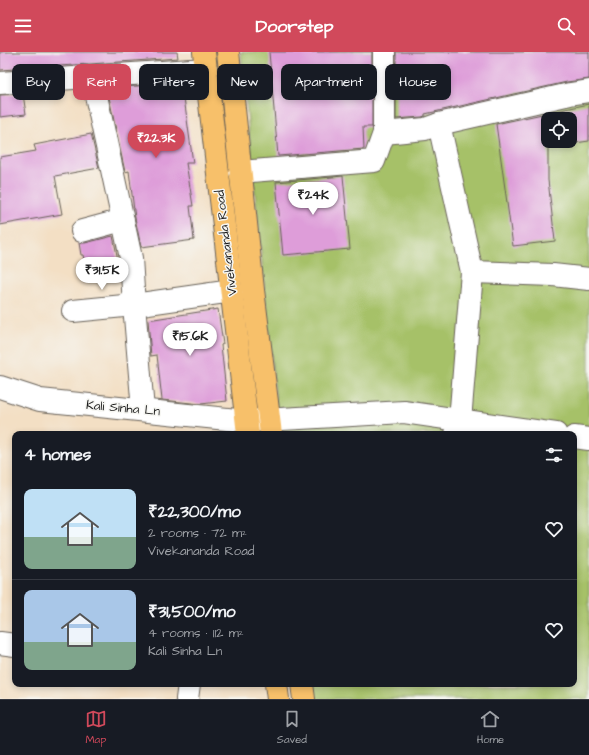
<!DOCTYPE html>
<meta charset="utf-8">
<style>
:root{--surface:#171b24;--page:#242831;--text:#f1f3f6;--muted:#9ea1a6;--line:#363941;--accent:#d1495b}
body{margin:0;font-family:"Architects Daughter",sans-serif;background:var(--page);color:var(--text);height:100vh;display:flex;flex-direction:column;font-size:15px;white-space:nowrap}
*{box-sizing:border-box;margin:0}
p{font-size:13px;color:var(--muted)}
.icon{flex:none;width:22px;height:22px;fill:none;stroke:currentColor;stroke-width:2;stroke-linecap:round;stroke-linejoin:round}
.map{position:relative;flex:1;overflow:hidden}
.sheet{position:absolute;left:12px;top:379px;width:565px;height:256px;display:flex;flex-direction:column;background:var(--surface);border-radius:8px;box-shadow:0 2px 6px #0003}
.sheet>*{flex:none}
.guide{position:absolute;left:12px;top:12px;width:565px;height:36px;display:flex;gap:8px}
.fabs{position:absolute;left:541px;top:60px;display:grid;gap:8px}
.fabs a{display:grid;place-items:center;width:36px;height:36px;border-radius:8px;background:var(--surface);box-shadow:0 2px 6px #0003;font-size:20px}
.price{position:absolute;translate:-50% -34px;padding:0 9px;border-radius:14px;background:#fff;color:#222;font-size:13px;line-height:26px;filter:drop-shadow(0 1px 2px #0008)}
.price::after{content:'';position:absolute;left:50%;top:24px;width:12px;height:9px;margin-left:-6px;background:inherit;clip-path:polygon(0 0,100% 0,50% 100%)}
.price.active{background:var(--accent);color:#fff}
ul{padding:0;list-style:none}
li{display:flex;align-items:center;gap:12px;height:100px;padding:0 12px}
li+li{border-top:1px solid var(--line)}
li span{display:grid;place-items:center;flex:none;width:112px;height:80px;border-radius:8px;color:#555}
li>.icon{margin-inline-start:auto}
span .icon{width:48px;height:48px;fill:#fffc;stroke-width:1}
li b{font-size:17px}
h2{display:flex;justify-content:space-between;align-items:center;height:48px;padding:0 12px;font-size:17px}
.pill{padding:0 14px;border-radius:8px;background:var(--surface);box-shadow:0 2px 6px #0003;font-size:14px;line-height:36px}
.pill.active{background:var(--accent);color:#fff}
header{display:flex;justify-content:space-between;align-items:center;height:52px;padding:0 12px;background:var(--accent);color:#fff;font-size:18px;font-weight:700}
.dock{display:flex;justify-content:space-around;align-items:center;height:56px;border-top:1px solid var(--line);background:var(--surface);font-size:11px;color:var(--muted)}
.dock a{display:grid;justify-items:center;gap:2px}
.dock .active{color:var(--accent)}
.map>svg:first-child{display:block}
.green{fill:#a6c167;stroke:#616e42;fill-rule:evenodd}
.building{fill:#de9dd9;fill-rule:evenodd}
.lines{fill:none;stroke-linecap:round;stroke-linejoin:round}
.minor-casing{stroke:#676057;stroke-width:24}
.major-casing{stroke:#676057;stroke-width:24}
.minor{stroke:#fff;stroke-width:22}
.major{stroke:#f7c06b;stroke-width:22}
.labels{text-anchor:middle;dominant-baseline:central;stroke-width:3;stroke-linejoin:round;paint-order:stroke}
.street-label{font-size:13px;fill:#1c1c1c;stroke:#f6f6f2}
</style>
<header><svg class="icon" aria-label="menu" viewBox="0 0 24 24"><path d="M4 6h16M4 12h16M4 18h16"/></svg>Doorstep<svg class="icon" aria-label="search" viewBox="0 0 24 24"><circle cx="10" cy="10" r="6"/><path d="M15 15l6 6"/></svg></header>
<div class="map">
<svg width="589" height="647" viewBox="0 0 589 647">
<rect width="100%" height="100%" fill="#f6f6f2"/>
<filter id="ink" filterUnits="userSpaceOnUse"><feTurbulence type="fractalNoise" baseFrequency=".025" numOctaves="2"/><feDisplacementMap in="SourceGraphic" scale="8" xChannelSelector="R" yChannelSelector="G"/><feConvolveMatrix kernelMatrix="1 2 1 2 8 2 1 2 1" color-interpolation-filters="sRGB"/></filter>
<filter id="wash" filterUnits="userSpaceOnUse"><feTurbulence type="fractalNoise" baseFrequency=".012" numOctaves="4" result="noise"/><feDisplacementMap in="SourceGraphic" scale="16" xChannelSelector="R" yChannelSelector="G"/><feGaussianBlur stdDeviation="0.9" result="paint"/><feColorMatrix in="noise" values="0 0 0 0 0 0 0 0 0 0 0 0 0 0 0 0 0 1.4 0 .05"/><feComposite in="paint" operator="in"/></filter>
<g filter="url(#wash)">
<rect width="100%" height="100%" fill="#f3dfc4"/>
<path class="green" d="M241,0H589V647H305L304,632H574V382H279ZM548,67H570V89H548Z"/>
<g id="blocks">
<g class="building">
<path d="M0,0H177L178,6L0,18Z"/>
<path d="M269,0H372V75H363L364,97L278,104Z"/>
<path d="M396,0H589V27L567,30L425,62V64L422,65L396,67Z"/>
<path d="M182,31L193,111H186L193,154H190L194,188L141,195L135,166L129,119L125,120L107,36Z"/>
<path d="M23,42L26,62L0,65V43Z"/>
<path d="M589,52V89L548,95V128L555,189L513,194L496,72ZM548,67H570V89H548Z"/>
<path d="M91,82L99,116L55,124L62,162L0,173V105L36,99L34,93Z"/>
<path d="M343,124L350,197L283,203L276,130Z"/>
<path d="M113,184L119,213L87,220L83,203H81L79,191H85Z"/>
<path d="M218,257L223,292L221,293L227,349L201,352L162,348L157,303L151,304L148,268Z"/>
</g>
</g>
</g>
<g filter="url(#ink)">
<use href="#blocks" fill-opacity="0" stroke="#676057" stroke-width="1"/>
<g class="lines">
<g class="minor-casing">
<g id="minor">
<path d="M384,0V81L425,77L439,72L570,42L589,39"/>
<path d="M92,25L131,206L134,253L143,358"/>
<path d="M0,31L206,17"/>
<path d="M439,72L472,220L460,369L456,382"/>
<path d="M240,120L374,109L384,81"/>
<path d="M82,179L123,168"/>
<path d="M472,220L553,223L589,227"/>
<path d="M73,259L134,253L232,239"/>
<path d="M0,335L40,348L247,369L404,360L556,382"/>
<path d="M574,385L589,387"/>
<path d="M0,591L15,593"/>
<path d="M187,647L189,632"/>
</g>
</g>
<g class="major-casing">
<g id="major">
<path d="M204,0L248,382"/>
<path d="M228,0L253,238L271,382"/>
<path d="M276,632L278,647"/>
<path d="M302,632L304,647"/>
</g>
</g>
<use href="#minor" class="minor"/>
<use href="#major" class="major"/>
</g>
</g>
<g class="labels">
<g class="street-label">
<text transform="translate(226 191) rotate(-97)">Vivekananda Road</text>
<text transform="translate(123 356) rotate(5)">Kali Sinha Ln</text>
</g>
</g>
</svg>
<div class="fabs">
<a><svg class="icon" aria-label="locate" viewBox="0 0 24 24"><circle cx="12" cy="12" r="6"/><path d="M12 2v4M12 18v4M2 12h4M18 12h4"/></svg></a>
</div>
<b class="price active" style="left:156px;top:107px">₹22.3K</b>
<b class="price" style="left:313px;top:164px">₹24K</b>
<b class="price" style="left:102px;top:239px">₹31.5K</b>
<b class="price" style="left:190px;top:305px">₹15.6K</b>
<div class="guide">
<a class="pill">Buy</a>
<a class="pill active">Rent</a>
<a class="pill">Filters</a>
<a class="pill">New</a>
<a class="pill">Apartment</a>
<a class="pill">House</a>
</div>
<section class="sheet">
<h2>4 homes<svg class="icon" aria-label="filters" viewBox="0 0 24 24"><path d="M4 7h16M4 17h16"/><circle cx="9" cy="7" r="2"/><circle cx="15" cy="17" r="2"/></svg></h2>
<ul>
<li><span style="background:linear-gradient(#bfe0f5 60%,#7fa58c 0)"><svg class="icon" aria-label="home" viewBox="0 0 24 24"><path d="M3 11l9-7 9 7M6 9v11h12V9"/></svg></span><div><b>₹22,300/mo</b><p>2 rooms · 72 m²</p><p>Vivekananda Road</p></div><svg class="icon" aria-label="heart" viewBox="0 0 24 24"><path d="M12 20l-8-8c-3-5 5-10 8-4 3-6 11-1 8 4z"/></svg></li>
<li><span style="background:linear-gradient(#a9c7e8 65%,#7fa58c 0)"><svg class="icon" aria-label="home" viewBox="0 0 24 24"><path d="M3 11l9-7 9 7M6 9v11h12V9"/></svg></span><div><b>₹31,500/mo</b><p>4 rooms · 112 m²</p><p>Kali Sinha Ln</p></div><svg class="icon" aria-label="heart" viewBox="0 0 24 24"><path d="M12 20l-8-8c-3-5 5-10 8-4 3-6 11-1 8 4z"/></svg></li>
</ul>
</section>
</div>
<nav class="dock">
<a class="active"><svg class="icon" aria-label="map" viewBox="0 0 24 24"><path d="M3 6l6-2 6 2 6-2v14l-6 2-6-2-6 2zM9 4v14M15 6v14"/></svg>Map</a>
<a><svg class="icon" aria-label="saved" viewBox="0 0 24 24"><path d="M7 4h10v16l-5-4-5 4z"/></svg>Saved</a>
<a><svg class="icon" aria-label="home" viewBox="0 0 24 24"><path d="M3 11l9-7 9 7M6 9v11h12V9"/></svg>Home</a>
</nav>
